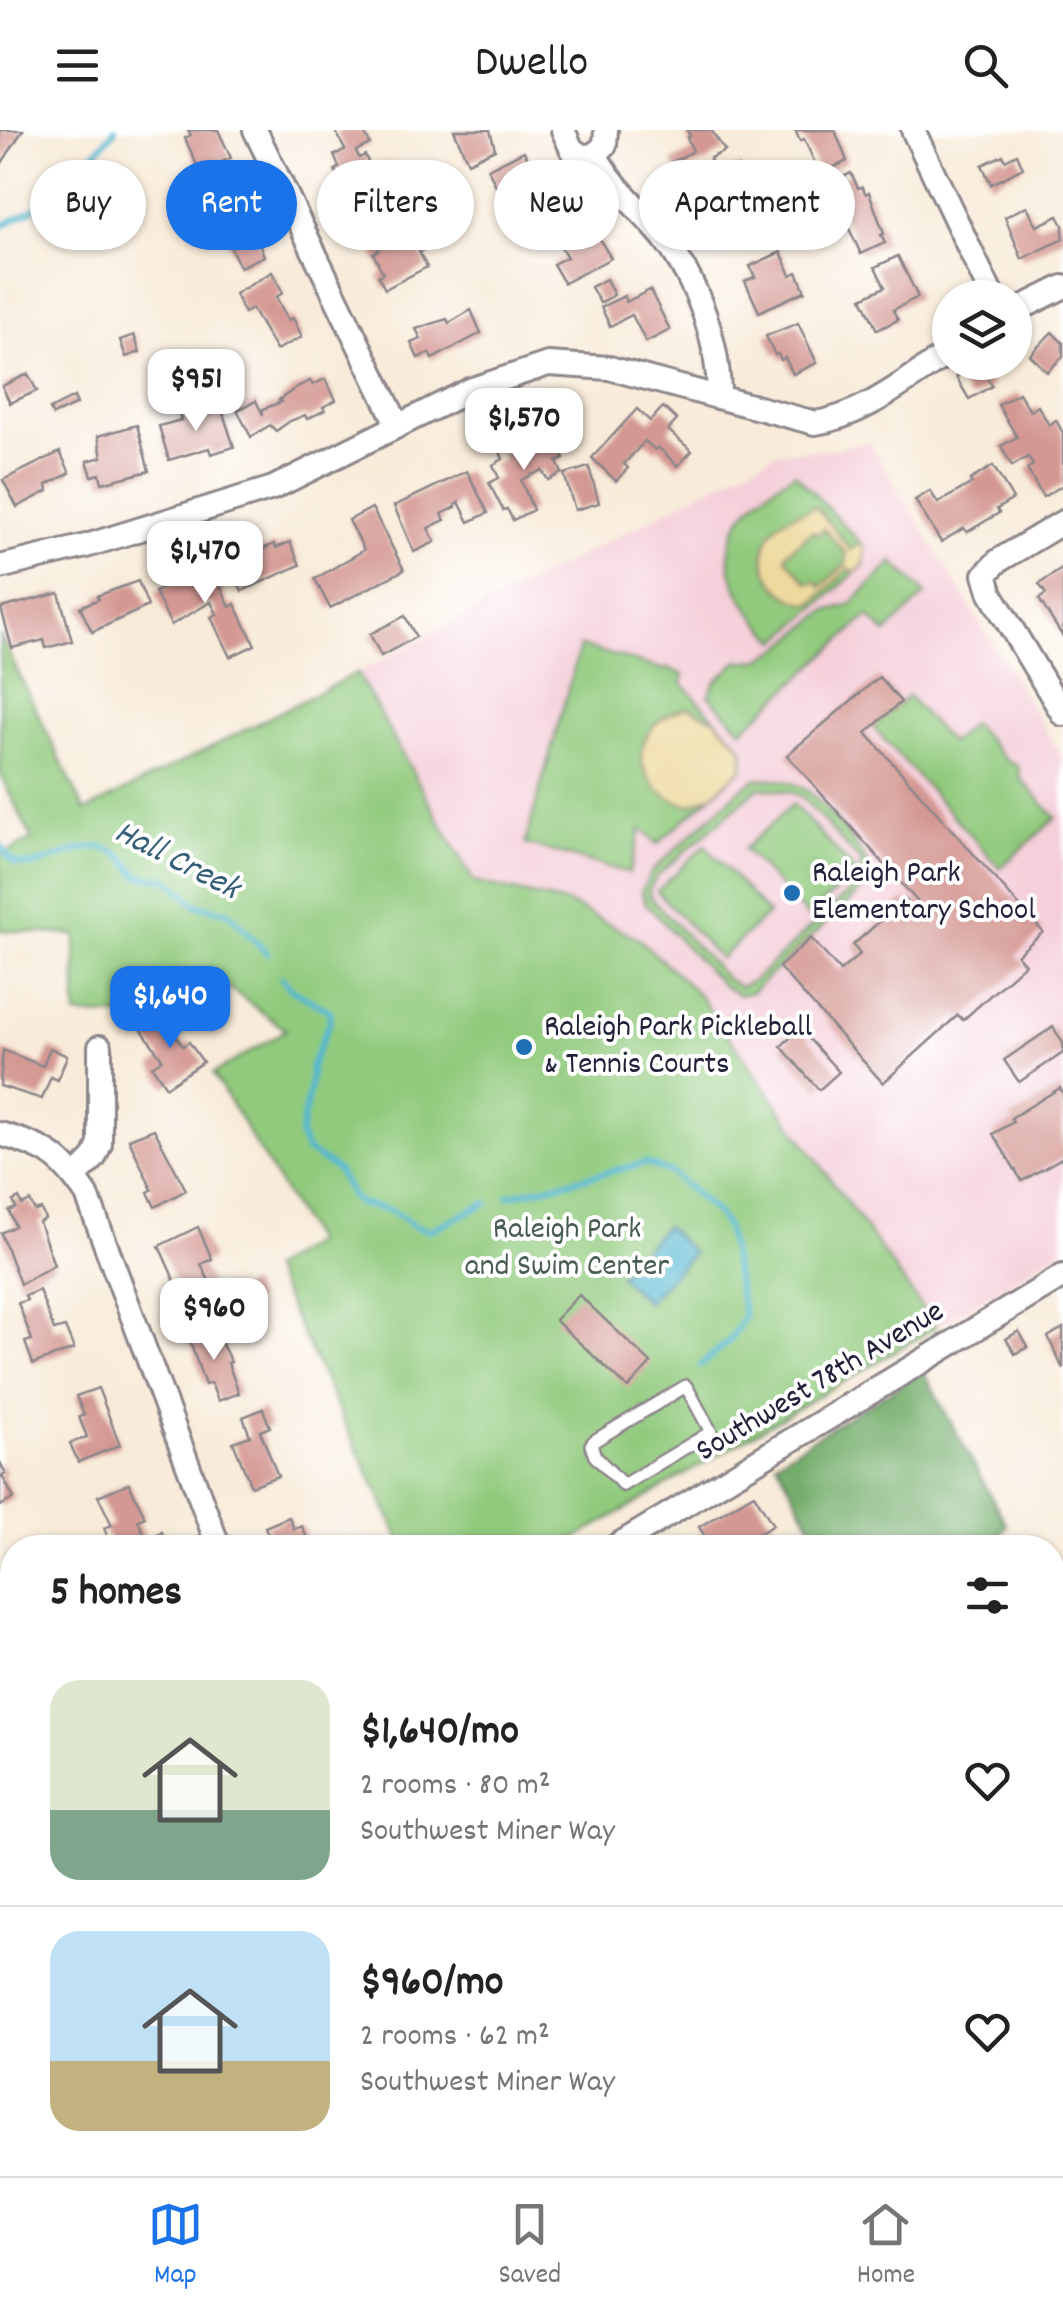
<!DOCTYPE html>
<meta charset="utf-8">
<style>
:root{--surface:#fff;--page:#f2f2f2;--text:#222;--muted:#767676;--line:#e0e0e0;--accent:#1a73e8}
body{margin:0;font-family:Dekko,sans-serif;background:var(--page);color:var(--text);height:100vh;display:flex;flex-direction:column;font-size:38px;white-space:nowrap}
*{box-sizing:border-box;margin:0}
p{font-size:32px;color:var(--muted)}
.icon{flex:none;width:55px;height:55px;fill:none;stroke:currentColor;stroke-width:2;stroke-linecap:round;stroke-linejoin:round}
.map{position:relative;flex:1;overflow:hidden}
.details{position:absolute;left:0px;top:1405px;width:1065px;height:642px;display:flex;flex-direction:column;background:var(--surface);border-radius:40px 40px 0 0;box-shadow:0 2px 8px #0004}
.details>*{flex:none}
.banner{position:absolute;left:30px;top:30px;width:1005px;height:90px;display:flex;gap:20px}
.tools{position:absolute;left:932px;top:150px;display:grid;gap:20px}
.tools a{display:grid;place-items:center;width:100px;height:100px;border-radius:50%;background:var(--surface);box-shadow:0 2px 8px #0004;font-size:50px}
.price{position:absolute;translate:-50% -85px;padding:0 22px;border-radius:20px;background:#fff;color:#222;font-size:32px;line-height:65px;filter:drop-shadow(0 2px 5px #0008)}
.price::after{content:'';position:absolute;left:50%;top:60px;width:30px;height:22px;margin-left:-15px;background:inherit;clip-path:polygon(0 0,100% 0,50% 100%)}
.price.on{background:var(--accent);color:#fff}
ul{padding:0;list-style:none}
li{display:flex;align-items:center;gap:30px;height:250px;padding:0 50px}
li+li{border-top:2px solid var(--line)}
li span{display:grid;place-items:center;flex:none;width:280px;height:200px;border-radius:30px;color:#555}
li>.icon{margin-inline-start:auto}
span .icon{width:120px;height:120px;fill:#fffc;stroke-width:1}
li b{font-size:42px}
h2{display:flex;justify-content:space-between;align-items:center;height:120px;padding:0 50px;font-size:42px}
.tag{padding:0 35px;border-radius:45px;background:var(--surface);box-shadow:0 2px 8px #0004;font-size:35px;line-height:90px}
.tag.on{background:var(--accent);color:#fff}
header{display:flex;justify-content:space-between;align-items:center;height:130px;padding:0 50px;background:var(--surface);font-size:45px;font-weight:600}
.tabs{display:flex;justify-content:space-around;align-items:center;height:140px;border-top:2px solid var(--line);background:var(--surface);font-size:28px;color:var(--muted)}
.tabs a{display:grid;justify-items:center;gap:5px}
.tabs .on{color:var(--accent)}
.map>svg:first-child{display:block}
.built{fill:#f5cfd9}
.green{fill:#91ca7d;stroke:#5a765c;stroke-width:2.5;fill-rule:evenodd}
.forest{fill:#74ae6c;stroke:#4b6854;stroke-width:2.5}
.sand{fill:#eeda9e;stroke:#887e6c;stroke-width:2.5;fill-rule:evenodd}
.water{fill:#52b7d0;stroke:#3a6c86;stroke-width:2.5}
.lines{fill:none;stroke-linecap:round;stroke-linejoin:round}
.stream{stroke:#52b7d0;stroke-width:6}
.building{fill:#d49893}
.lane-casing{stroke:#8d868a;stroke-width:16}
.street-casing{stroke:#8d868a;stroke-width:28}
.lane{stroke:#fff;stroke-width:11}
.street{stroke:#fff;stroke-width:22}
.poi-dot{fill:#1f6fb2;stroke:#fff;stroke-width:4}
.labels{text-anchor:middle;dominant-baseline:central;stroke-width:8;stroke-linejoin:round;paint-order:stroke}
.poi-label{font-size:32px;fill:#22223b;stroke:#fff;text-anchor:start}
.park-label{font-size:32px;fill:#495d52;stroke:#fff}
.street-label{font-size:32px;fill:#22223b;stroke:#fff}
.water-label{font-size:35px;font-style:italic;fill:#355e77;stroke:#fff}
</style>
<header><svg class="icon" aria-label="menu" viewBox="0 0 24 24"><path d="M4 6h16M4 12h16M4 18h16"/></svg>Dwello<svg class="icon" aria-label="search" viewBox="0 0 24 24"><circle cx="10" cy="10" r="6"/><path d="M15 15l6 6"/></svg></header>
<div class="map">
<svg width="1063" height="2046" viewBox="0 0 1063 2046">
<rect width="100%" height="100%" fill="#fff"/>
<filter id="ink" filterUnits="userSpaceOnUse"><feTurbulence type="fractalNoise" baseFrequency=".01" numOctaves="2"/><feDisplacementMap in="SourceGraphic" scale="20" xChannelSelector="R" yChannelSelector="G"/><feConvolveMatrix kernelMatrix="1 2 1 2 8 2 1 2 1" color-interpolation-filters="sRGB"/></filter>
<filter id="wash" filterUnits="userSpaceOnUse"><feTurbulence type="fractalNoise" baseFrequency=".0048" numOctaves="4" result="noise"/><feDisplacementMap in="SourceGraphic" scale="40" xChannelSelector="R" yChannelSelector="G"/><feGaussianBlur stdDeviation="2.25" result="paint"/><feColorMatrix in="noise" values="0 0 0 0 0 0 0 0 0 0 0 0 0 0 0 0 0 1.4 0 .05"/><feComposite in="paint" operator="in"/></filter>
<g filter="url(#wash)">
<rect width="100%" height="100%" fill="#f8ebd9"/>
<path class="built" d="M869,311L1063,629V1120L936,1197L699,865L639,809L569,774L474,752L357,543L778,322L835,319Z"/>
<g class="green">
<path d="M795,343L865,418L864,435L778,511C710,447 711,390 795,343Z"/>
<path d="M893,432L926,464L886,503L868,486L742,600L709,566L715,552L737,532L758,530L779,519L826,481L850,475Z"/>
<path d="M0,505L85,681L357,543L474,752L569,774L639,809L699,865L936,1197L561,1417H404L271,1139L314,1112L213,944L286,900L202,838L121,886L76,885V805L0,800V726L32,709L0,643Z"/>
<path d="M580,516L665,540L668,538L684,545L682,553L743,618V638L657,714L641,699L629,743L525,714Z"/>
<path d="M908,566L950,613L972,593L1006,630L1018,636L1021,649L1056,688L1000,738L873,597Z"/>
<path d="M756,649C770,648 790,650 803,658C821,669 868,725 871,746L866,756L752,862L739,865L723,856L646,774L641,761L652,741L742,658ZM759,657L791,662L802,667L861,733V751L754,850L740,857L727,849L651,768L649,760L657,746Z"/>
<path d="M793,674L856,742L808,787L744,719Z"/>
<path d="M705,715L768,784L720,829L657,761Z"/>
</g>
<g class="forest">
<path d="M923,1241L1007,1396L993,1417H823L776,1331Z"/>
<path d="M1063,1480V1601L1053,1607V1487Z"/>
<path d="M1052,1672L1063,1689V1764L1053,1758Z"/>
<path d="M0,1878L12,1903V1954L0,1955Z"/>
</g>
<g class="sand">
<path d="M816,377L851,420L861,413L865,418L864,435L855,443L849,438L812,474C773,470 746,425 779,393C789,384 804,381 816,377ZM824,399L846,423V434L821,457L816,451L808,453L786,428L787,423L812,401L819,404Z"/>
<path d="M688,577L715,589L743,618V638L712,665L690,675C654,669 625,629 653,597C662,586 675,581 688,577Z"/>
</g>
<path class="water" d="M665,1096L693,1123L647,1172L619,1146Z"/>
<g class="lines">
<g class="stream">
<path d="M0,97L58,66L115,0"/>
<path d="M0,714C5,721 8,729 15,733C44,745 81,703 117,723C127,728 131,739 139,746L168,749L196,775L228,782L267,823"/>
<path d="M282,848L290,858L329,881L330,891L311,936L310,956L300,1005L306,1020L337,1040L351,1066L359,1074L390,1080L416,1097L430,1100L487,1073"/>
<path d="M508,1066L646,1033L673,1044L716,1083L726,1097L744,1187L729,1211L701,1235"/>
<path d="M1052,1688L1063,1703"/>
</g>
</g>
<g id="blocks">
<g class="building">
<path d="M0,0H23L0,36Z"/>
<path d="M188,0H218L231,28L200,42L185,8L191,5Z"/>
<path d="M341,0H363L370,14L356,21L359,28L365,25L372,41L387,34L396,52L344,80L336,63L340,61L337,56L341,54L335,40L339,37L334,25L345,20L336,2Z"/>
<path d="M454,0H490L495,19L468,32Z"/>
<path d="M687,0H711L725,21L710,28L711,31L689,38L691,41L684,44L682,41L677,43L672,32L693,21L687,8L690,6Z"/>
<path d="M795,0H835L847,31L820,44L804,9L800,11Z"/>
<path d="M524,21L537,48L545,44L559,73L514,95L488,39Z"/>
<path d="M1017,24L1023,38L991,54L982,35L1003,25L1005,30Z"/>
<path d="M738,37L755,77L745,82L754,100L727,113L700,55Z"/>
<path d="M851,43L858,58L862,57L866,64L869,62L884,104L881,105L885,113L861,124L828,54Z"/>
<path d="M242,52L255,80L248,83L264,126L240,137L220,96L215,98L202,71Z"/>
<path d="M399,76L409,94L396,101L399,107L416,98L427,118L419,122L427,137L385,159L378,146L383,143L373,123L379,120L373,110L385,105L376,88Z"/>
<path d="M1027,76L1037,96L1058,86L1063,95V109L1022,129L1005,87Z"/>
<path d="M580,95L588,110L597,105L611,128L564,153L553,134L567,127L555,107Z"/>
<path d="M781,122L791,145L797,142L805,161L759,182L745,151L755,147L750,136Z"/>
<path d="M898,126L918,167L893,180L898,190L877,200L862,168L885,157L875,137Z"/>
<path d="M272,142L283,163L276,167L288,190L293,188L302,207L276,220L252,179L244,183L235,164Z"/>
<path d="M606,149L614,165L600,173L591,157Z"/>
<path d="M650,160L670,200L646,212L632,185L610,196L601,177L624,166L626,172Z"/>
<path d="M471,180L481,203L432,229L429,223L418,228L411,213L421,209L416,199L447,189L449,193Z"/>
<path d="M798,193L817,233L793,244L785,228L781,230L778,224L775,225L766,206Z"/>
<path d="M1052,202L1063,213V227L1047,242L1030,225Z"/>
<path d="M134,205L140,222L126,227L120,210Z"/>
<path d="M979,234L992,256L969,269L956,247Z"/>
<path d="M28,244L37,261L10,273L2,256Z"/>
<path d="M325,249L336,270L323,277L325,280L307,289L305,285L290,291L276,301L270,295L251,307L237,280L256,271L263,285V279L281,272L279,270L297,257L310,251L313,255Z"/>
<path d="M1019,263L1030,281L1038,276L1049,295L1056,290L1063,303V355L1043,367L1027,339L1033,335L1028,327L1012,336L1001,316L1017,307L998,275Z"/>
<path d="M74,267L77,274L53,285L50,279Z"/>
<path d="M200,276L203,285L222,280L234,317L211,324L209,318L169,330L159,296L181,290L179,282Z"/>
<path d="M663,277L677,290L668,300L692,321L678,336L658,317L655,320L645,311L624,334L628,338L616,351L592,328L637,279L650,291Z"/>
<path d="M137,295L149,341L102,353L100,344L92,346L87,331L102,327L98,306Z"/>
<path d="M534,305L539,315L553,308L564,329L557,332L562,343L548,350L542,340L521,350L533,380L513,390L507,379L503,380L489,353L499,348L493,335L503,329L500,322Z"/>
<path d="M60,322L70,343L47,355L48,361L17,377L3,350Z"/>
<path d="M993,336L1013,369L997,379L999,383L967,402L964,398L941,412L915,370L930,361L938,373L972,353L970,350Z"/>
<path d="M589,337L599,373L575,380L564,344Z"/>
<path d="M467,341L488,383L469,392L459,372L455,375L456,377L442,384L445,390L428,398L435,412L414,422L394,376Z"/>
<path d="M372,378L404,440L330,478L315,449L364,420L349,390Z"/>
<path d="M290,412L300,435L242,461L230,434L274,414L276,418Z"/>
<path d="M210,434L230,477L235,474L255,515L230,527L211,487L217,484L211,472L171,495L155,462L175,452L172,446L192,436L195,441Z"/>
<path d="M1063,438V507L1039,469L1046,464L1039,454Z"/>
<path d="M138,451L148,476L92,502L80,477L99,469L97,466Z"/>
<path d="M59,463L72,511L46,518L44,510L12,518L1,478Z"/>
<path d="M405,486L416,507L381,526L370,504Z"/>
<path d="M879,547L901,572L866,603L1043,802L1017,825L1025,834L963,890L958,885L883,953L779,837L811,808L840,841L860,824L853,815L905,769L912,777L918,772L787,625Z"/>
<path d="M160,883L183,916L189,912L203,932L166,957L152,936L162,929L140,897Z"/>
<path d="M1053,897L1063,913V923L1019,952L1004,930Z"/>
<path d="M800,899L839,942L819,960L781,916Z"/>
<path d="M50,918L67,926L58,950L51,947L42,969L0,956L3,920L43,936Z"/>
<path d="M1060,958L1063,964V1027L1022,1051L993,1004L1013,992L1011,988Z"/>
<path d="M154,999L186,1060L155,1077L148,1062L152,1060L129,1009Z"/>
<path d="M19,1068L22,1075L30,1071L35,1081L41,1079L45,1089L39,1092L54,1135L20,1154L1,1103L15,1096L9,1081L16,1078L13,1071Z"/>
<path d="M198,1097L212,1129L201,1134L210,1153L181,1165L159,1116Z"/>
<path d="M249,1154L258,1170L241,1180L231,1165Z"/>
<path d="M39,1160L54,1200L65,1197L74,1219L33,1234L25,1212L32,1210L18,1173L27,1170L25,1166Z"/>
<path d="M579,1165L651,1233L628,1258L555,1190Z"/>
<path d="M213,1197L231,1232L228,1233L239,1263L218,1271L211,1253L205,1255L188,1206Z"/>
<path d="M1063,1198V1239L1048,1207Z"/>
<path d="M1019,1201L1028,1217L1015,1224L1006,1209Z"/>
<path d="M98,1258L120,1315L78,1332L70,1313L87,1307L79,1287L84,1285L76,1266Z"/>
<path d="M263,1279L270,1297L260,1301L278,1346L251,1356L233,1312L250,1306L243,1287Z"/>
<path d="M0,1332L6,1344L2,1346L14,1368L0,1376Z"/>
<path d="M129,1353L145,1387L138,1390L148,1415L155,1412L152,1406L162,1402L168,1418H112L104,1398L112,1395L98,1366Z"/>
<path d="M754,1364L773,1395L735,1418H712L699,1397Z"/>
<path d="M289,1387L294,1399L302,1396L311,1418H273L265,1397Z"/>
<path d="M8,1458L12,1463V1484L0,1471V1466Z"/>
<path d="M1052,1878L1063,1885V1898L1052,1913Z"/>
<path d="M12,1958V2005L8,1993L0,1996V1963Z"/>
<path d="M170,2035H189L194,2046H174Z"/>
<path d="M356,2035H385L361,2046Z"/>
<path d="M598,2035H629L634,2046H573Z"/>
<path d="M814,2035H819L828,2046H802Z"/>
</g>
</g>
</g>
<g filter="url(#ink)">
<use href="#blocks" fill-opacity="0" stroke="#8d868a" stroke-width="2.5"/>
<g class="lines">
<g class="lane-casing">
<path id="lane" d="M686,1256L711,1302L623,1355L595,1326L591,1315L594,1311Z"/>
</g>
<g class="street-casing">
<g id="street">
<path d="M255,0L397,294"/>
<path d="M563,0L572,20L585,27L595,24L605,15L606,0"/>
<path d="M913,0L993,168"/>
<path d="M595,24C612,57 641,80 664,108C698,153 719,212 719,267"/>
<path d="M1015,181L1063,157"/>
<path d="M1063,392L998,431L985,445L991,464L1063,584"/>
<path d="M0,437L86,416L273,358L470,260L548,234L609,238L815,293C864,286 909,248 950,222"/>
<path d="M0,1004C45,1017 60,1025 87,1065L219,1418"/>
<path d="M75,1047L94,1028L100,1014V917"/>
<path d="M613,1418L1063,1146"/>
<path d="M0,1786L12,1779"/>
<path d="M0,1816L12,1863"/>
<path d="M1052,1964L1063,1977"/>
<path d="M104,2035L108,2046"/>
<path d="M698,2035L707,2046"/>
</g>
</g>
<use href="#lane" class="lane"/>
<use href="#street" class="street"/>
</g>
</g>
<g class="poi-dot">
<circle cx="792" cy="763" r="10"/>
<circle cx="524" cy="917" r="10"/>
</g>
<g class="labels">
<g class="poi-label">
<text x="812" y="745">Raleigh Park<tspan x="812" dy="37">Elementary School</tspan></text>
<text x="544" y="899">Raleigh Park Pickleball<tspan x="544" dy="37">&amp; Tennis Courts</tspan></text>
</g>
<g class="park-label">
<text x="567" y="1101">Raleigh Park<tspan x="567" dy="37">and Swim Center</tspan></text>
</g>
<g class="street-label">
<text transform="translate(821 1253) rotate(-31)">Southwest 78th Avenue</text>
</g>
<g class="water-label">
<text transform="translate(176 732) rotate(27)">Hall Creek</text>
</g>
</g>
</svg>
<div class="tools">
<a><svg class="icon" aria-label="layers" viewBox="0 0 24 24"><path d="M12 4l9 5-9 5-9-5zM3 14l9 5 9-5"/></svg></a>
</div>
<b class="price" style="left:196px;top:304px">$951</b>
<b class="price" style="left:524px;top:343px">$1,570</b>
<b class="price" style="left:205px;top:476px">$1,470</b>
<b class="price on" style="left:170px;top:921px">$1,640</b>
<b class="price" style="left:214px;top:1233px">$960</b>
<div class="banner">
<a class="tag">Buy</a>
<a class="tag on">Rent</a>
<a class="tag">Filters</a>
<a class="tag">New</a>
<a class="tag">Apartment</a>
</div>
<section class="details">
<h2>5 homes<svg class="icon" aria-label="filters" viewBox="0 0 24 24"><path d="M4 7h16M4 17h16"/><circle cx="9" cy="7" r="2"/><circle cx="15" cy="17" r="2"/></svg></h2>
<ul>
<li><span style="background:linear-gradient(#dfe7d0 65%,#7fa58c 0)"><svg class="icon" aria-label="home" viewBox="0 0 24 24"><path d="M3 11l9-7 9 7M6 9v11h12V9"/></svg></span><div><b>$1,640/mo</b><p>2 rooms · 80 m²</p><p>Southwest Miner Way</p></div><svg class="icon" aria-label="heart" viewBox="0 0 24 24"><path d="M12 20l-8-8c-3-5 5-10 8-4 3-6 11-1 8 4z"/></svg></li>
<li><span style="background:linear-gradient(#bfe0f5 65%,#c2b280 0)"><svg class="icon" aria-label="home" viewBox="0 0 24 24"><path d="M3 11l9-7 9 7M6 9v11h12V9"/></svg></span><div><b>$960/mo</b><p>2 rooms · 62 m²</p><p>Southwest Miner Way</p></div><svg class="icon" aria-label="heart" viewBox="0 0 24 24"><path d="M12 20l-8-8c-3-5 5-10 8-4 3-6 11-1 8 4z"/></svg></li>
</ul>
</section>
</div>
<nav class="tabs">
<a class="on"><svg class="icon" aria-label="map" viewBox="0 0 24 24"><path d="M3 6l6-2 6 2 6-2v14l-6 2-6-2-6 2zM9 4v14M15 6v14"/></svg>Map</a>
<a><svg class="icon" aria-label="saved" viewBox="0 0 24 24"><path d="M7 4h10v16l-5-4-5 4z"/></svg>Saved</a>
<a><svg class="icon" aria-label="home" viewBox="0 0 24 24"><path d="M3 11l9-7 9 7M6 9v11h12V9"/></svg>Home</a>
</nav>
